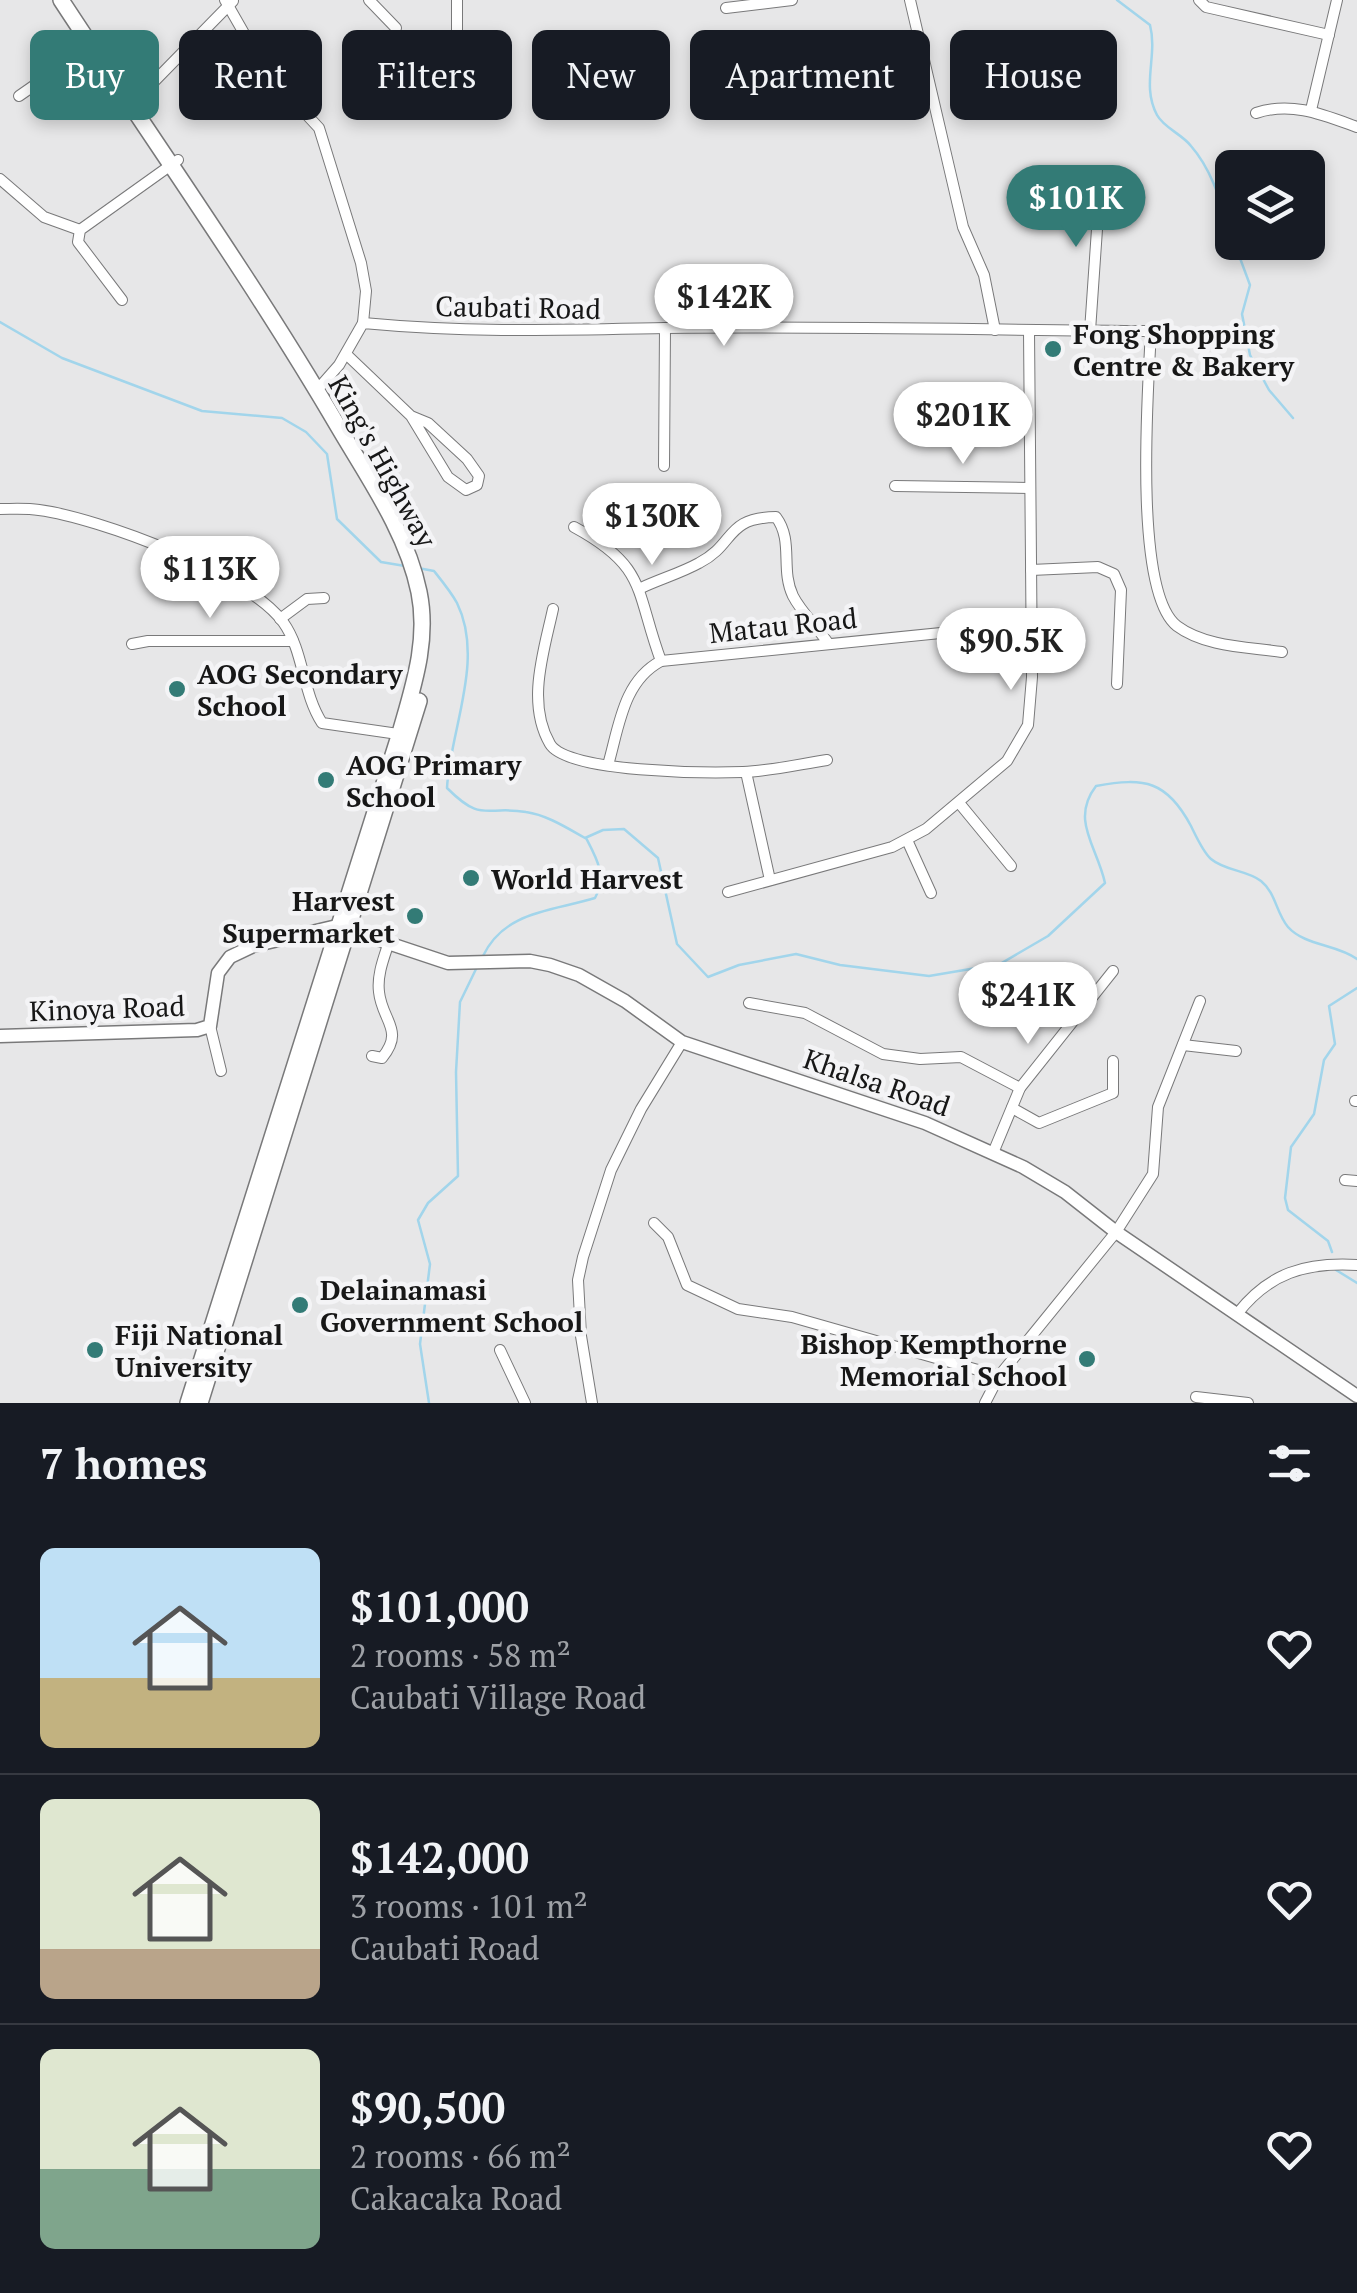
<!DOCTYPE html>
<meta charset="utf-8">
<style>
:root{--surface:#171b24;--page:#20242c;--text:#f1f3f6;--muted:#9ea1a6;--line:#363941;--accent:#337b76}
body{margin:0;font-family:"PT Serif",serif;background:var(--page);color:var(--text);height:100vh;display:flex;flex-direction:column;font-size:38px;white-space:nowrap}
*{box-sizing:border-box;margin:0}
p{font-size:32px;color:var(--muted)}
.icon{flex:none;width:55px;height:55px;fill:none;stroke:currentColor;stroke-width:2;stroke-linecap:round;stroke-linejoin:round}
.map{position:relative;height:1403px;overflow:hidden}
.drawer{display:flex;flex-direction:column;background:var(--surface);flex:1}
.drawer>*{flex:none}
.guide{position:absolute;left:30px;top:30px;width:1298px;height:90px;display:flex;gap:20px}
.controls{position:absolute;left:1215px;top:150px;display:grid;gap:20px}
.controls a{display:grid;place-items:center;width:110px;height:110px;border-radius:15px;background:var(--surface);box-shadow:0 5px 15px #0003;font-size:50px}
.price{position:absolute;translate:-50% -85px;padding:0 22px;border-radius:35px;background:#fff;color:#222;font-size:32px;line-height:65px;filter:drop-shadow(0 2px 5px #0008)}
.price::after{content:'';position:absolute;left:50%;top:60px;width:30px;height:22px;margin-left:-15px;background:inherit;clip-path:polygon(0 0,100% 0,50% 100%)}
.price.on{background:var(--accent);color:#fff}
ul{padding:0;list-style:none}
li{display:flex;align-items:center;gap:30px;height:250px;padding:0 40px}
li+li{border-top:2px solid var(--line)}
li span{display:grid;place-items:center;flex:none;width:280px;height:200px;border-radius:15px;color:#555}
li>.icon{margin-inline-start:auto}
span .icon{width:120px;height:120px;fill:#fffc;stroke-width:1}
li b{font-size:42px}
h2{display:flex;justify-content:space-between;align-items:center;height:120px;padding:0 40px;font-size:42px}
.tag{padding:0 35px;border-radius:15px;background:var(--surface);box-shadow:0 5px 15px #0003;font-size:35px;line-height:90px}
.tag.on{background:var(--accent);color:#fff}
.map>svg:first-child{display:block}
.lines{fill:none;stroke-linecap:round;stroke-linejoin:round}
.stream{stroke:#a2d5eb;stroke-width:2.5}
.minor-casing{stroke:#79797a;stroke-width:12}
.major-casing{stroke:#79797a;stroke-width:15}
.highway-casing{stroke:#79797a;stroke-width:18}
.minor{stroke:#fff;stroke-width:10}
.major{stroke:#fff;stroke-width:12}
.highway{stroke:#fff;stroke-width:15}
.poi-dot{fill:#337b76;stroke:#f4f4f6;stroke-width:4}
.labels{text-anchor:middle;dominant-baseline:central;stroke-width:9;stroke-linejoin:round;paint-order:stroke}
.street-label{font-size:28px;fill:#171717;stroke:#f4f4f6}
.poi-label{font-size:28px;font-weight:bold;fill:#171717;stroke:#f4f4f6;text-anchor:start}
</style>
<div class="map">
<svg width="1357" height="1403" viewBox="0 0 1357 1403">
<rect width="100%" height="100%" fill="#e7e7e8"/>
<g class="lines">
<g class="stream">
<path d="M1117,0L1150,25C1158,56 1141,85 1157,115C1164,128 1182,134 1191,146C1213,171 1222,206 1232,237"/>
<path d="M1234,242L1250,285L1242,314L1250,355L1269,390L1293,418"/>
<path d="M0,322L62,358L202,411L282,418L306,432L327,454L337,519L381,562L405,566"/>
<path d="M418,568L434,571C442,581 451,592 457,603C485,660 450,730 447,788C483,824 485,805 526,812C547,815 567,828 585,838L603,830L624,829L658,858L677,944L708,977L739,965L796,954L840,965L929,976L1000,964L1048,936L1105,883C1097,846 1070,820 1096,786C1145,777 1167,781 1191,826C1196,836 1203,852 1211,859C1225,871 1247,870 1261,881C1276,893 1276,913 1288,927C1305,946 1337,944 1357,959"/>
<path d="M483,956C505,910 554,911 595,898C607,876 597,859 586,838"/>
<path d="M1332,1252L1328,1241L1288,1210L1285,1198L1291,1147L1314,1114L1324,1060L1335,1044L1329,1006L1357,988"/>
<path d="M1336,1270L1357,1283"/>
<path d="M429,1403L420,1344L430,1264L418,1220L428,1203L458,1176L456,1072L460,1002L477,967"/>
</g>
<g class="minor-casing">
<g id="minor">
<path d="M225,0L265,70L319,128L361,263L366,291L363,323"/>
<path d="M369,0L396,28"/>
<path d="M910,0L963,227L984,275L995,330"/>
<path d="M1199,0L1206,7L1329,35"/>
<path d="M726,8L792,0"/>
<path d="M457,65V0"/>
<path d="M19,96L98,41"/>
<path d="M137,99L233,1"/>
<path d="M1311,110L1337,0"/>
<path d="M1256,113C1292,101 1324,115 1357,127"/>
<path d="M0,179L44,217L80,230"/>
<path d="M122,300L78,242L80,230L178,160"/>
<path d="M1090,331L1101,171"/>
<path d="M346,354L411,416L428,423L467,459L479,476L477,485L466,490L448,477L411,416"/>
<path d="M317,390L339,365L363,323C469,333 561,330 666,328C827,326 989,330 1151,331C1148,388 1133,592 1177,626C1205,647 1249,647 1282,652"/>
<path d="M664,466L665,328"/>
<path d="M895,486L1030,488"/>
<path d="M0,509C13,509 26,508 39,510C99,518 247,573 283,622C304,651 302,692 322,723L405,735"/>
<path d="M574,527C648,567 635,591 661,661"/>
<path d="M1031,570L1098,567L1114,574L1121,590L1117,684"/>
<path d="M641,588C660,579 681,573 699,563C736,544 724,518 776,517C794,541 780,569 793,596C801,612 818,628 828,643"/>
<path d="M553,609C544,651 526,703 550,744C567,773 708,773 743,772C771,771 800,764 827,760"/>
<path d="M280,619L307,599L324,598"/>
<path d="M132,644L148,641H293"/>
<path d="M608,765C619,727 623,681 661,661L1031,624"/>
<path d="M746,772L770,880"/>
<path d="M960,804L1011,866"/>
<path d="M907,840L931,893"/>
<path d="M728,892L892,847L926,829L1007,761L1028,725L1032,677L1029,331"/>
<path d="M749,1003L805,1013L883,1054L920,1059L961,1057L1020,1088"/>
<path d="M210,1026L221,1071"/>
<path d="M1183,1045L1236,1051"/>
<path d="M372,1056L382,1058C405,1030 382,1021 379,992C377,976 383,960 388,945"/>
<path d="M1355,1101H1357"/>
<path d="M1012,1108L1039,1123L1113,1093V1061"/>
<path d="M993,1153L1020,1088L1113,971"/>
<path d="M1345,1180L1357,1181"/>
<path d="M654,1223L668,1237L687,1285L738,1309L792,1317L999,1376"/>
<path d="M1237,1314C1269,1273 1305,1262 1357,1265"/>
<path d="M500,1350L525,1403"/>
<path d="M1196,1397L1248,1403"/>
<path d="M592,1403L581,1336L578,1280L583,1257L611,1170L641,1109L682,1042"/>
<path d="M985,1403L999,1376L1116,1232L1153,1174L1158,1107L1200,1001"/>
</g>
</g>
<g class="major-casing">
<path id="major" d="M0,1036L197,1030L210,1026L218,973L230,957L253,946L337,926L448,963L530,961L550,965L579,975L625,1001L682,1042L925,1123L1023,1167L1065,1192L1116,1232L1357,1396"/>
</g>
<g class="highway-casing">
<g id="highway">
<path d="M61,0C154,142 253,281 339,428C369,479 407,533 419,592C429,641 413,687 400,733L188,1403"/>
<path d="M200,1403L419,701"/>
</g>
</g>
<use href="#minor" class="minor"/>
<use href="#major" class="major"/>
<use href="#highway" class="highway"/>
</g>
<g class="poi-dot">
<circle cx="1053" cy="349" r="10"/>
<circle cx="177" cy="689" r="10"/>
<circle cx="326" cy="780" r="10"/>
<circle cx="471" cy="878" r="10"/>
<circle cx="415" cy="916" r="10"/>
<circle cx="300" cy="1305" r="10"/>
<circle cx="95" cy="1350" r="10"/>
<circle cx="1087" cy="1359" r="10"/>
</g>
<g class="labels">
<g class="street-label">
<text transform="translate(518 307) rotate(1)">Caubati Road</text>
<text transform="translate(383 461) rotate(61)">King's Highway</text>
<text transform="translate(783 625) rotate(-6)">Matau Road</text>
<text transform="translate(107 1008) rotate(-2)">Kinoya Road</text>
<text transform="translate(877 1082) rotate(19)">Khalsa Road</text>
</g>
<g class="poi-label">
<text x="1073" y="333">Fong Shopping<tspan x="1073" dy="32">Centre &amp; Bakery</tspan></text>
<text x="197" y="673">AOG Secondary<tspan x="197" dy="32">School</tspan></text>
<text x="346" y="764">AOG Primary<tspan x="346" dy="32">School</tspan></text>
<text x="491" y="878">World Harvest</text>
<text x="395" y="900" text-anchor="end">Harvest<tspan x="395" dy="32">Supermarket</tspan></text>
<text x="320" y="1289">Delainamasi<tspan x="320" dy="32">Government School</tspan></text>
<text x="115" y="1334">Fiji National<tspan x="115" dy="32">University</tspan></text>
<text x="1067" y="1343" text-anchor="end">Bishop Kempthorne<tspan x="1067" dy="32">Memorial School</tspan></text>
</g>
</g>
</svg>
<div class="controls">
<a><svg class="icon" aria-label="layers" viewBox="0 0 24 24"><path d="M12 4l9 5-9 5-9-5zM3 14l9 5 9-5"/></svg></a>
</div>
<b class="price on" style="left:1076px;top:250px">$101K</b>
<b class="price" style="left:724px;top:349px">$142K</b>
<b class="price" style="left:963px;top:467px">$201K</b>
<b class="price" style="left:652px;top:568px">$130K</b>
<b class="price" style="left:210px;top:621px">$113K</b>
<b class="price" style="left:1011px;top:693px">$90.5K</b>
<b class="price" style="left:1028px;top:1047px">$241K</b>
<div class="guide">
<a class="tag on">Buy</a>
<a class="tag">Rent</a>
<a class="tag">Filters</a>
<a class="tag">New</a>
<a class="tag">Apartment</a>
<a class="tag">House</a>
</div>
</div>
<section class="drawer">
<h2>7 homes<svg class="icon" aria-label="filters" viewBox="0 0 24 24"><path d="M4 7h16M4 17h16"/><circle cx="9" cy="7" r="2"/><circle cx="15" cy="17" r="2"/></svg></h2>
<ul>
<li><span style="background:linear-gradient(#bfe0f5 65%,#c2b280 0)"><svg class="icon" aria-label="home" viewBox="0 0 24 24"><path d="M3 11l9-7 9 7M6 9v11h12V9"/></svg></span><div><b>$101,000</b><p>2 rooms · 58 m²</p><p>Caubati Village Road</p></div><svg class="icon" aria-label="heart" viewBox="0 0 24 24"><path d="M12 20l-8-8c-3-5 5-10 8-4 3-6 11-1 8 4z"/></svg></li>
<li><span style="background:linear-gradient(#dfe7d0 75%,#b9a48a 0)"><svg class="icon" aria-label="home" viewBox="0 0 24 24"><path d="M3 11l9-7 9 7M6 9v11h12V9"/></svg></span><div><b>$142,000</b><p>3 rooms · 101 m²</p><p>Caubati Road</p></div><svg class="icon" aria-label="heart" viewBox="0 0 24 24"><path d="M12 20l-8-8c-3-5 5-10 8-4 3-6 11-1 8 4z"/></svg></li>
<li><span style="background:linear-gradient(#dfe7d0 60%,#7fa58c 0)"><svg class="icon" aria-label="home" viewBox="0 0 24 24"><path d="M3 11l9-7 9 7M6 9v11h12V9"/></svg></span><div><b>$90,500</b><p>2 rooms · 66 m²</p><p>Cakacaka Road</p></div><svg class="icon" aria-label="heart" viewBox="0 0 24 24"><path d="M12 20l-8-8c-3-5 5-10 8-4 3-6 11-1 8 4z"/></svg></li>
</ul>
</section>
